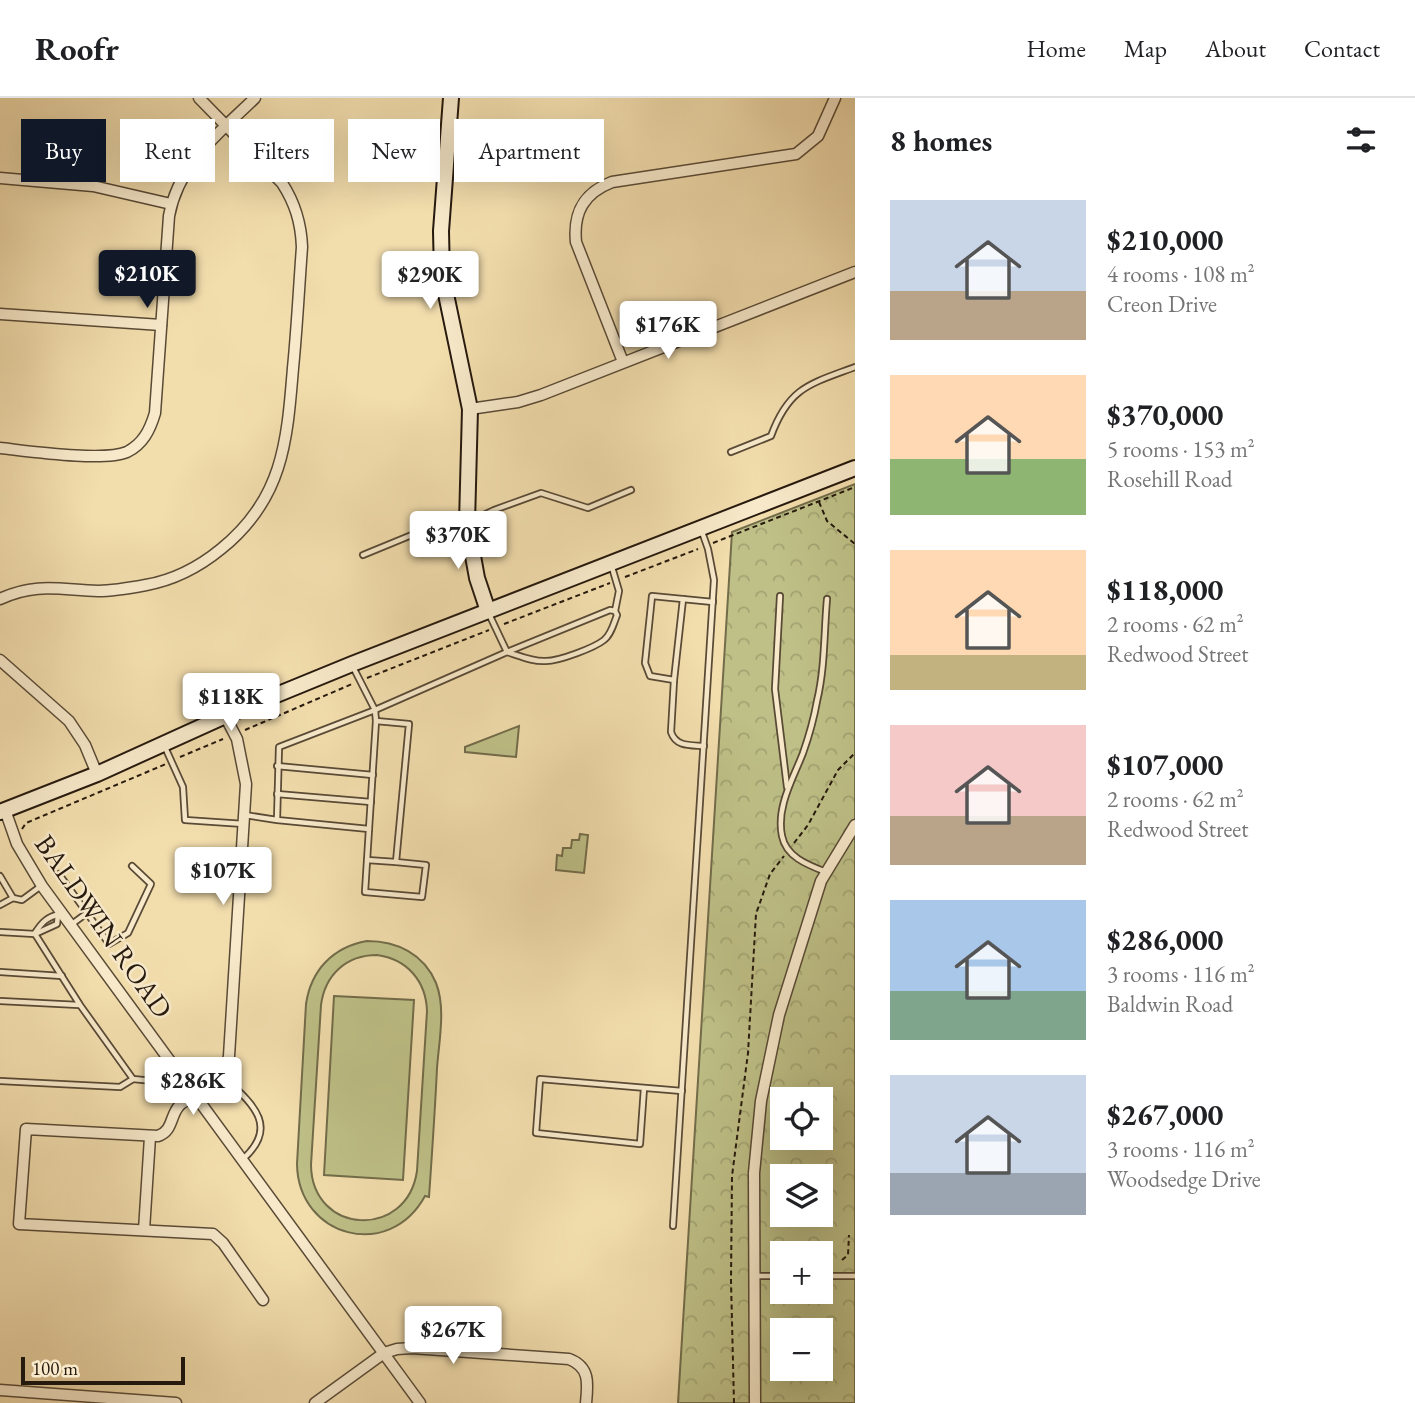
<!DOCTYPE html>
<meta charset="utf-8">
<style>
:root{--surface:#fff;--page:#f2f2f2;--text:#202124;--muted:#757577;--line:#e0e0e0;--accent:#111827}
body{margin:0;font-family:"EB Garamond",serif;background:var(--page);color:var(--text);height:100vh;display:flex;flex-direction:column;font-size:26px;white-space:nowrap}
*{box-sizing:border-box;margin:0}
p{font-size:23px;color:var(--muted)}
.icon{flex:none;width:38px;height:38px;fill:none;stroke:currentColor;stroke-width:2;stroke-linecap:round;stroke-linejoin:round}
.map{position:relative;flex:1;overflow:hidden}
.panel{display:flex;flex-direction:column;background:var(--surface);width:560px}
.panel>*{flex:none}
.hud{position:absolute;left:21px;top:21px;width:665px;height:63px;display:flex;gap:14px}
.controls{position:absolute;left:770px;top:989px;display:grid;gap:14px}
.controls a{display:grid;place-items:center;width:63px;height:63px;border-radius:0px;background:var(--surface);box-shadow:0 7px 28px #0002;font-size:35px}
.scale{position:absolute;left:21px;bottom:18px;width:164px;box-sizing:border-box;padding-left:7px;border:4px solid #26190e;border-top:0;font-size:19px;line-height:24px;white-space:nowrap;color:#26190e;-webkit-text-stroke:5px #f7e9ca;paint-order:stroke}
.price{position:absolute;translate:-50% -60px;padding:0 16px;border-radius:7px;background:#fff;color:#222;font-size:23px;line-height:46px;filter:drop-shadow(0 2px 4px #0008)}
.price::after{content:'';position:absolute;left:50%;top:42px;width:21px;height:16px;margin-left:-10px;background:inherit;clip-path:polygon(0 0,100% 0,50% 100%)}
.price.on{background:var(--accent);color:#fff}
ul{padding:0;list-style:none}
li{display:flex;align-items:center;gap:21px;height:175px;padding:0 35px}
li span{display:grid;place-items:center;flex:none;width:196px;height:140px;border-radius:0px;color:#555}
li>.icon{margin-inline-start:auto}
span .icon{width:84px;height:84px;fill:#fffc;stroke-width:1}
li b{font-size:30px}
h2{display:flex;justify-content:space-between;align-items:center;height:84px;padding:0 35px;font-size:30px}
.chip{padding:0 24px;border-radius:0px;background:var(--surface);box-shadow:0 7px 28px #0002;font-size:24px;line-height:63px}
.chip.on{background:var(--accent);color:#fff}
header{display:flex;align-items:center;gap:42px;box-sizing:border-box;height:98px;padding:0 35px;background:var(--surface);border-bottom:2px solid var(--line)}
header strong{font-size:33px}
nav{display:flex;gap:38px;margin-inline-start:auto;font-size:24px}
main{display:flex;flex:1;min-height:0}
.map>svg:first-child{display:block}
.green{fill:#bec087;stroke:#726c4a;stroke-width:2;fill-rule:evenodd}
.park{fill:url(#park-crowns);stroke:#726c4a;stroke-width:2;fill-rule:evenodd}
.lines{fill:none;stroke-linecap:round;stroke-linejoin:round}
.lane-casing{stroke:#594a36;stroke-width:8}
.street-casing{stroke:#594a36;stroke-width:13}
.secondary-casing{stroke:#26190e;stroke-width:18}
.path{stroke:#26190e;stroke-width:2;stroke-dasharray:5 3.5;stroke-linecap:butt}
.lane{stroke:#f7e9ca;stroke-width:4.5}
.street{stroke:#f7e9ca;stroke-width:10}
.secondary{stroke:#f7e9ca;stroke-width:14}
.labels{text-anchor:middle;dominant-baseline:central;stroke-width:5;stroke-linejoin:round;paint-order:stroke}
.street-label{font-size:28px;fill:#26190e;stroke:#f7e9ca}
</style>
<header>
<strong>Roofr</strong>
<nav><a>Home</a><a>Map</a><a>About</a><a>Contact</a></nav>
</header>
<main>
<div class="map">
<svg width="855" height="1305" viewBox="0 0 855 1305">
<defs>
<pattern id="park-crowns" width="20" height="18" patternUnits="userSpaceOnUse" patternTransform="scale(1.75)"><rect width="20" height="18" fill="#bec087"/><path d="M2 6a3 3 0 1 1 6 0M12 15a3 3 0 1 1 6 0" fill="none" stroke="#a3a473"/></pattern>
</defs>
<rect width="100%" height="100%" fill="#f2ddad"/>
<filter id="stains"><feTurbulence type="fractalNoise" baseFrequency=".00286" numOctaves="4"/><feColorMatrix values="0 0 0 0 .2 0 0 0 0 .09 0 0 0 0 .02 0 0 0 .5 -.17"/></filter>
<radialGradient id="worn" r=".72"><stop offset=".6" stop-color="#630" stop-opacity="0"/><stop offset="1" stop-color="#630" stop-opacity=".3"/></radialGradient>
<g class="green">
<path d="M519,628L516,659L465,654V649Z"/>
<path d="M580,736L588,737L584,775L556,772L557,757L562,758L563,750H571L572,742H579Z"/>
<path d="M367,843C397,843 424,856 436,885C446,910 439,943 437,970C435,1013 432,1056 429,1099L425,1098C389,1164 298,1139 297,1066L306,906C311,872 333,849 367,843ZM377,857C407,861 426,883 427,913L417,1073C407,1142 312,1137 311,1067L321,907C325,877 346,857 377,857Z"/>
<path d="M334,898L414,902L403,1082L324,1077Z"/>
</g>
<path class="park" d="M855,386V1305H678L732,434ZM782,1001H821V1040H782ZM782,1078H821V1116H782ZM782,1155H821V1194H782ZM782,1232H821V1270H782Z"/>
<g class="lines">
<g class="lane-casing">
<g id="lane">
<path d="M731,354L771,338C789,289 810,286 855,269"/>
<path d="M363,457L419,434L451,425H467L494,412L541,395L588,410L631,392"/>
<path d="M611,466L619,493L615,513L617,517C614,525 611,537 604,542C594,550 559,563 546,563C533,564 520,558 507,554L610,512L615,513"/>
<path d="M780,498L775,591L787,689"/>
<path d="M352,567L375,612L507,554L489,516"/>
<path d="M674,582L683,501"/>
<path d="M164,647L183,689L185,722L244,726"/>
<path d="M704,648C690,647 676,649 671,634L674,582L650,578L645,565L652,498L713,504"/>
<path d="M277,668L373,677"/>
<path d="M277,696L371,704"/>
<path d="M245,717L277,722L279,649L375,612L376,623L369,731L277,722"/>
<path d="M369,731L365,794L422,799L426,767L396,764L409,626L376,623"/>
<path d="M367,762L396,764"/>
<path d="M826,774C808,767 786,759 782,738C776,709 793,681 803,655C809,638 814,620 817,603C825,570 824,534 827,501"/>
<path d="M59,776L87,815"/>
<path d="M0,778L13,800L22,802L41,788"/>
<path d="M0,807L13,800"/>
<path d="M72,826L87,815L109,846L128,835L151,786L132,768"/>
<path d="M0,834L35,836L57,826L58,817"/>
<path d="M35,835C42,824 47,819 60,816"/>
<path d="M35,836L80,907L133,981L173,985L184,981"/>
<path d="M0,874L62,878"/>
<path d="M0,903L79,907"/>
<path d="M222,977C250,1004 281,1027 243,1061"/>
<path d="M0,983L120,989L133,981"/>
<path d="M644,990L640,1046L536,1035L540,981L682,993"/>
<path d="M673,1128L714,482L708,451L701,431"/>
<path d="M757,1178H782"/>
<path d="M821,1178H855"/>
</g>
</g>
<g class="street-casing">
<g id="street">
<path d="M0,80L93,88L171,106"/>
<path d="M0,216L161,227"/>
<path d="M623,264L576,144C573,114 584,95 612,84L796,56L818,38L835,0"/>
<path d="M470,311L518,304L541,297L855,174"/>
<path d="M0,350C28,353 104,364 127,354C143,346 150,332 155,315L169,118C179,65 218,36 255,0"/>
<path d="M0,501C36,484 61,492 98,493C114,493 130,490 146,487C174,482 199,469 221,451C283,401 287,344 293,270C297,230 299,189 302,149C301,124 295,105 282,85L199,0"/>
<path d="M0,562L69,623L85,647L97,676"/>
<path d="M225,618L237,641L246,686L229,958C226,977 210,990 194,999C188,1002 183,1003 179,1008C170,1018 173,1033 158,1038L26,1031L19,1126L213,1136L223,1145L263,1202"/>
<path d="M5,712L17,746L42,788L420,1305"/>
<path d="M144,1132L150,1039"/>
<path d="M0,1292L176,1305"/>
<path d="M315,1305L384,1255L397,1251L412,1250L569,1261C590,1269 588,1285 586,1305"/>
<path d="M755,1305L754,1075L761,1003L779,917L821,783L855,727"/>
</g>
</g>
<g class="secondary-casing">
<g id="secondary">
<path d="M451,0L441,133L442,177L470,311L467,425L477,480L488,513"/>
<path d="M0,714L97,676L225,618L352,566L855,370"/>
</g>
</g>
<g class="path">
<path d="M819,404L827,423L855,446"/>
<path d="M713,445L855,389"/>
<path d="M625,479L698,451"/>
<path d="M504,526L610,485"/>
<path d="M367,580L489,532"/>
<path d="M245,632L352,586"/>
<path d="M180,659L223,641"/>
<path d="M22,731L26,725L166,666"/>
<path d="M794,745L808,727L838,672L855,655"/>
<path d="M842,1162L848,1157L849,1137"/>
<path d="M734,1305L731,1183L732,1078L748,955L756,816L770,776L784,758"/>
</g>
<use href="#lane" class="lane"/>
<use href="#street" class="street"/>
<use href="#secondary" class="secondary"/>
</g>
<g class="labels">
<g class="street-label">
<text transform="translate(104 828) rotate(55)">BALDWIN ROAD</text>
</g>
</g>
<rect width="100%" height="100%" filter="url(#stains)"/>
<rect width="100%" height="100%" fill="url(#worn)"/>
</svg>
<div class="controls">
<a><svg class="icon" aria-label="locate" viewBox="0 0 24 24"><circle cx="12" cy="12" r="6"/><path d="M12 2v4M12 18v4M2 12h4M18 12h4"/></svg></a>
<a><svg class="icon" aria-label="layers" viewBox="0 0 24 24"><path d="M12 4l9 5-9 5-9-5zM3 14l9 5 9-5"/></svg></a>
<a>+</a>
<a>−</a>
</div>
<div class="scale">100 m</div>
<b class="price on" style="left:147px;top:212px">$210K</b>
<b class="price" style="left:430px;top:213px">$290K</b>
<b class="price" style="left:668px;top:263px">$176K</b>
<b class="price" style="left:458px;top:473px">$370K</b>
<b class="price" style="left:231px;top:635px">$118K</b>
<b class="price" style="left:223px;top:809px">$107K</b>
<b class="price" style="left:193px;top:1019px">$286K</b>
<b class="price" style="left:453px;top:1268px">$267K</b>
<div class="hud">
<a class="chip on">Buy</a>
<a class="chip">Rent</a>
<a class="chip">Filters</a>
<a class="chip">New</a>
<a class="chip">Apartment</a>
</div>
</div>
<section class="panel">
<h2>8 homes<svg class="icon" aria-label="filters" viewBox="0 0 24 24"><path d="M4 7h16M4 17h16"/><circle cx="9" cy="7" r="2"/><circle cx="15" cy="17" r="2"/></svg></h2>
<ul>
<li><span style="background:linear-gradient(#c9d6e8 65%,#b9a48a 0)"><svg class="icon" aria-label="home" viewBox="0 0 24 24"><path d="M3 11l9-7 9 7M6 9v11h12V9"/></svg></span><div><b>$210,000</b><p>4 rooms · 108 m²</p><p>Creon Drive</p></div></li>
<li><span style="background:linear-gradient(#ffd9b3 60%,#8fb573 0)"><svg class="icon" aria-label="home" viewBox="0 0 24 24"><path d="M3 11l9-7 9 7M6 9v11h12V9"/></svg></span><div><b>$370,000</b><p>5 rooms · 153 m²</p><p>Rosehill Road</p></div></li>
<li><span style="background:linear-gradient(#ffd9b3 75%,#c2b280 0)"><svg class="icon" aria-label="home" viewBox="0 0 24 24"><path d="M3 11l9-7 9 7M6 9v11h12V9"/></svg></span><div><b>$118,000</b><p>2 rooms · 62 m²</p><p>Redwood Street</p></div></li>
<li><span style="background:linear-gradient(#f6c9c9 65%,#b9a48a 0)"><svg class="icon" aria-label="home" viewBox="0 0 24 24"><path d="M3 11l9-7 9 7M6 9v11h12V9"/></svg></span><div><b>$107,000</b><p>2 rooms · 62 m²</p><p>Redwood Street</p></div></li>
<li><span style="background:linear-gradient(#a9c7e8 65%,#7fa58c 0)"><svg class="icon" aria-label="home" viewBox="0 0 24 24"><path d="M3 11l9-7 9 7M6 9v11h12V9"/></svg></span><div><b>$286,000</b><p>3 rooms · 116 m²</p><p>Baldwin Road</p></div></li>
<li><span style="background:linear-gradient(#c9d6e8 70%,#9aa5b1 0)"><svg class="icon" aria-label="home" viewBox="0 0 24 24"><path d="M3 11l9-7 9 7M6 9v11h12V9"/></svg></span><div><b>$267,000</b><p>3 rooms · 116 m²</p><p>Woodsedge Drive</p></div></li>
</ul>
</section>
</main>
